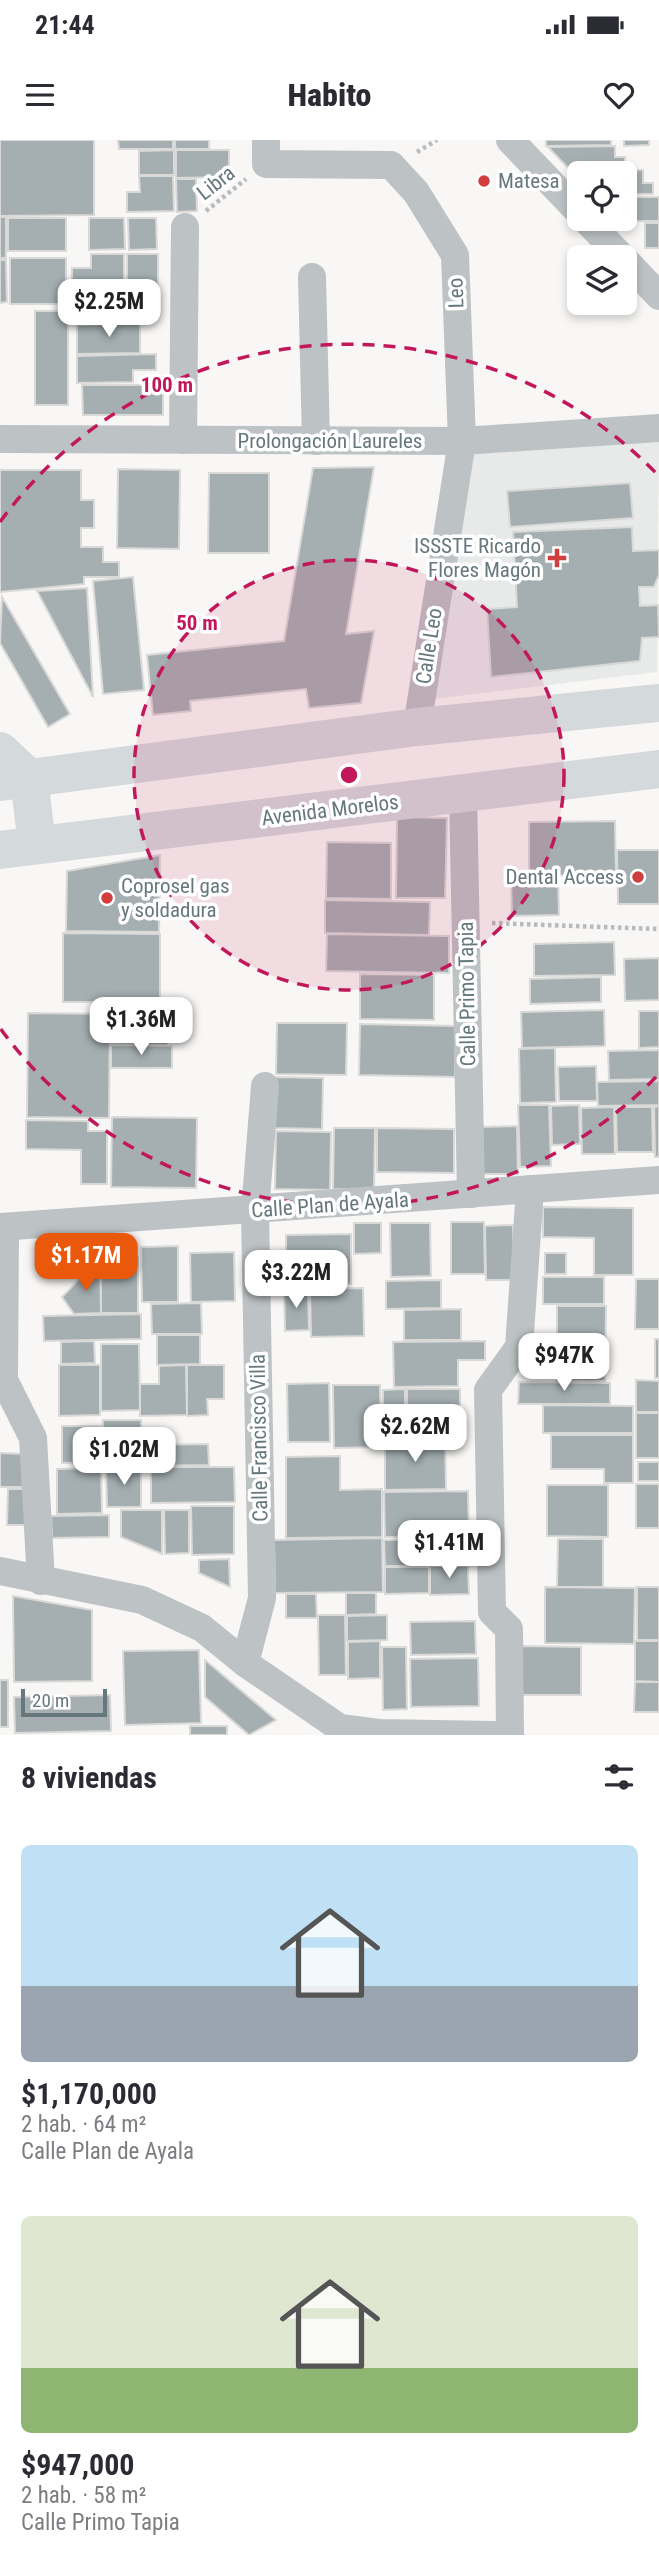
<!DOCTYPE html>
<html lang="es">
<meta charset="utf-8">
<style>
:root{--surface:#fff;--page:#f2f2f3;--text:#2b2b33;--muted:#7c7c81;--accent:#ea580c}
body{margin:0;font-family:"Roboto Condensed",sans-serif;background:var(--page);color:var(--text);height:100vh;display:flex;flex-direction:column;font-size:26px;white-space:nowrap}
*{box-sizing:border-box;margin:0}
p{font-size:23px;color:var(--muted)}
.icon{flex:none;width:38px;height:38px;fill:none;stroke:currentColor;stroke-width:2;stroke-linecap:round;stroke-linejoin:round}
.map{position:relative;height:1595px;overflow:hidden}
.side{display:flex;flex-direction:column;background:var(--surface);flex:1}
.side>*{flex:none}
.fabs{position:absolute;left:567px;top:21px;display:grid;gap:14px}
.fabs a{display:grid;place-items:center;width:70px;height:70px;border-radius:10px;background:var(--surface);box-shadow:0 4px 10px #0003;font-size:35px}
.scale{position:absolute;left:21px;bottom:18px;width:86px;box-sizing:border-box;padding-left:7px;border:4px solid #66787d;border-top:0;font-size:19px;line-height:24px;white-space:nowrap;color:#66787d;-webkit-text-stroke:5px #fff;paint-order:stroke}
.price{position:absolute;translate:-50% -60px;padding:0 16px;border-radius:14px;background:#fff;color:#222;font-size:23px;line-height:46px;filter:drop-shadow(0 2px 4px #0008)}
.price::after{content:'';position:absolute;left:50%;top:42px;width:21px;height:16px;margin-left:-10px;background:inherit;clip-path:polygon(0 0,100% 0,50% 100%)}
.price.on{background:var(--accent);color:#fff}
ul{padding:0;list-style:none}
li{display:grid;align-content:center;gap:14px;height:371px;padding:0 21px}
li span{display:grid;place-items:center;height:217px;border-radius:10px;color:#555}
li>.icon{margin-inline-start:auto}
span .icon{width:126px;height:126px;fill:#fffc;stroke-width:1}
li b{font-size:30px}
h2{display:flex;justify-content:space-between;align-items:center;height:84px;padding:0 21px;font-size:30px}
.status{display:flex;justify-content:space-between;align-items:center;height:49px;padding:0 35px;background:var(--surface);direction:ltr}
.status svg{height:19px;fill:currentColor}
header{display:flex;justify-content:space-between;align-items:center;height:91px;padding:0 21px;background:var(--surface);font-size:32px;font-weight:800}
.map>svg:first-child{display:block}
.built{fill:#e8e9e9}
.building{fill:#a5afb2;stroke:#d9d9d8;stroke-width:2}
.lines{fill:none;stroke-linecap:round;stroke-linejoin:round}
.path{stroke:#b7bbbd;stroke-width:4.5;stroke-dasharray:3.5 3.5;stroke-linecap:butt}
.street{stroke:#bdc2c4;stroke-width:28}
.secondary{stroke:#d4d9db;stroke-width:38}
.ring{fill:none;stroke:#c2185b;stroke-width:3.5;stroke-dasharray:12 9}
.poi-dot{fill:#d03f3d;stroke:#fff;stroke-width:2.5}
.labels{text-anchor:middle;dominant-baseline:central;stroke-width:7;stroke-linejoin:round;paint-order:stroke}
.poi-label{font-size:21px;fill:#66787d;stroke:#fff;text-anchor:start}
.street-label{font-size:21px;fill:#66787d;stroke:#fff}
.centre{fill:#c2185b;stroke:#fff;stroke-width:3.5}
.ring-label{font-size:21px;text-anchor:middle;font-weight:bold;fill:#c2185b;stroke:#fff;stroke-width:7;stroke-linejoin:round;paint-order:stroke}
</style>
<div class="status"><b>21:44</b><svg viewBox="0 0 49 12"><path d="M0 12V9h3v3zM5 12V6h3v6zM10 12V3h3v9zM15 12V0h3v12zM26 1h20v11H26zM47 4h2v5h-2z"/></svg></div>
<header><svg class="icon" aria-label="menu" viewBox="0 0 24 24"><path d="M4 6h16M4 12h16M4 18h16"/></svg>Habito<svg class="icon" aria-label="heart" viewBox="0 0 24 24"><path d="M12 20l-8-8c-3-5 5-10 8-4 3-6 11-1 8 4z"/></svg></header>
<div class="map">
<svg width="659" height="1595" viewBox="0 0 659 1595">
<rect width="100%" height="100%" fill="#f8f7f5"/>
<path class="built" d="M659,301L657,532L432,559L471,314Z"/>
<g class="building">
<path d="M0,0H94V75L0,76Z"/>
<path d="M118,0H173V9H119Z"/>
<rect x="175" y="0" width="34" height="9"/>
<path d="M546,0H611V5L546,6Z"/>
<path d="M624,0H649V5L624,6Z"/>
<path d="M615,6V17H625V28L569,29L548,7Z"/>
<path d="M174,10V35H139V11Z"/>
<path d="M176,10H229V37L176,38Z"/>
<path d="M594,30H643V43H653V54H625V33H594Z"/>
<path d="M139,36H173L174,71L127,72V52H140Z"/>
<path d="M176,39H196L197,71L177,72Z"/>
<path d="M625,57H659V81H617L625,79Z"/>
<rect x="0" y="77" width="6" height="41"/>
<rect x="8" y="78" width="58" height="33"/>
<path d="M89,78H124L125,109L89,110Z"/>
<path d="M128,78H156L157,109L129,110Z"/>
<rect x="645" y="83" width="14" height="25"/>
<path d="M91,114H124V147L72,148V128H91Z"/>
<rect x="127" y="114" width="31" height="33"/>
<rect x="10" y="118" width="56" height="46"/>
<path d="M0,120H6L7,162L0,163Z"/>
<path d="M156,149V164L131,165V180H94V150Z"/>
<rect x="35" y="171" width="33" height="94"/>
<path d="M140,183V213L77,214V185Z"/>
<path d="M156,214V230H133V242L77,243V216Z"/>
<path d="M82,245H163V275H83Z"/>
<path d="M374,327L346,494L374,491L361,563L309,568L306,549L190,561L191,571L153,575L147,515L284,501L313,328Z"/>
<path d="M118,329L180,330L179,409L117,408Z"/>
<path d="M0,330H81V360H94V388H81V407H103V422H119V437H84V444L0,452Z"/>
<path d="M209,333H269V413H208Z"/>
<path d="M630,343L633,378L510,387L507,351Z"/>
<path d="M632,387L633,411L659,410V435L654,447H639L640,466L658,465L659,497L642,498L640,521L491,537L487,469L517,467L513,392Z"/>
<path d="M133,437L144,550L103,554L93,441Z"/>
<path d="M87,448L93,557L37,451Z"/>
<path d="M2,457L70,574L48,587L0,503Z"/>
<path d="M397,677L447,678L445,758H396Z"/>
<path d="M615,681L616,735L529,736V682Z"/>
<path d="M327,702L391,703V759L326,758Z"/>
<path d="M617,710H659V764H618Z"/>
<path d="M160,715L159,792L66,791L67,731Z"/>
<path d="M558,736L559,775L512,776L511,737Z"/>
<path d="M325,760L430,762L429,795L325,793Z"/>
<path d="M63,793L160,794V862H63Z"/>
<path d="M327,794L449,796V833L326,831Z"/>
<path d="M614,802L615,835L534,836V804Z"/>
<path d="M659,818V860L625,861L624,819Z"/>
<path d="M360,834L434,835V880L360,879Z"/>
<path d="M601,837V862L530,864V839Z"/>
<path d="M604,870L605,906L522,908L521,872Z"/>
<path d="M639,871H659V907L639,908Z"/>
<path d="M28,873L110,874L109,978L27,977Z"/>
<path d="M112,874H167V905L112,904Z"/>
<path d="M277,883H347L346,935L276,934Z"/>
<path d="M360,884L456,886L455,937L359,935Z"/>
<path d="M111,905L172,906V928H111Z"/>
<path d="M555,908L556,962L520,963L519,909Z"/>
<path d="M659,910V939L609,940L608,911Z"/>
<path d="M596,926L597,961H559L558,927Z"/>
<path d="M276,937L323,938L322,989L275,988Z"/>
<path d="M659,941V965L598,966L597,942Z"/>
<path d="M518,965H549L551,1026L520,1027Z"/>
<path d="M579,965L580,1004L552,1005L551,966Z"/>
<path d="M659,966V1017H655L654,967Z"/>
<path d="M614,967L615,1014H582L581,968Z"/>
<path d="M616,967H652L653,1012H617Z"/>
<path d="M112,977L197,978L196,1048L111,1047Z"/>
<path d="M26,980L88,981V991H107V1044H81V1010L26,1009Z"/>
<path d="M517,986L518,1034H481L480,987Z"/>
<path d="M334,988H375L374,1050L333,1049Z"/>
<path d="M377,988L454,989V1033L377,1032Z"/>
<path d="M276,991L331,992L330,1050L275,1049Z"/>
<path d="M543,1067L633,1068V1135H594V1098L543,1097Z"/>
<path d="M451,1082H484L485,1134H451Z"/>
<path d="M354,1083H381V1113L354,1114Z"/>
<path d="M390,1083H430L431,1136L391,1137Z"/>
<path d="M513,1085L514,1140H486L485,1086Z"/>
<path d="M351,1094V1144L286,1145V1095Z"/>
<path d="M178,1106V1162H142L141,1107Z"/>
<path d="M234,1112L235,1161L191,1162L190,1113Z"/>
<rect x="545" y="1113" width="21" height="21"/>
<rect x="101" y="1117" width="37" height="56"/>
<path d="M100,1118L101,1173L74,1174L62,1157Z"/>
<rect x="543" y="1137" width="61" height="27"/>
<path d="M636,1139H659V1189H635Z"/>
<path d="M441,1140V1168L386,1169V1141Z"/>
<path d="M308,1148L309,1190L285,1191L284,1149Z"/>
<path d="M363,1148L364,1196L311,1197L310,1149Z"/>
<path d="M201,1163L202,1194H152L151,1164Z"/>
<path d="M557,1166H606L605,1241H557Z"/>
<path d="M461,1169V1200H404V1170Z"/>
<path d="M141,1174V1199L44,1201L43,1176Z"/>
<path d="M157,1195H200V1224L157,1225Z"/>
<rect x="655" y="1199" width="4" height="39"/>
<path d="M94,1201L95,1223L61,1224V1202Z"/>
<path d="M485,1201V1220H458V1246L394,1247L393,1202Z"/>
<path d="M101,1204H139L140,1270L101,1271Z"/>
<path d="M59,1225H100V1275L59,1276Z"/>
<path d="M186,1225L187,1275L140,1276V1244H159V1226Z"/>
<path d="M187,1225H224V1259H207L208,1275L187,1276Z"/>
<path d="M636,1240L659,1241V1272H636Z"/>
<path d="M519,1242L610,1243V1264H518Z"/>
<path d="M329,1243L330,1302H288L287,1244Z"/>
<path d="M333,1245H380L381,1307L334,1308Z"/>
<path d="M405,1249V1293L383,1294V1250Z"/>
<path d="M407,1249H460V1291L407,1292Z"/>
<path d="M543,1265L633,1266V1293H543Z"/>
<rect x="636" y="1273" width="23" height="45"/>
<path d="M103,1280H141L142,1325L104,1326Z"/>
<path d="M62,1286H102V1322L62,1323Z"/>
<path d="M551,1295H633V1343H604V1329H551Z"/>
<path d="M445,1297L446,1349L385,1350V1298Z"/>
<path d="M208,1304L209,1325L147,1326V1305Z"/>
<path d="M0,1313L27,1314V1347H0Z"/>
<path d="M340,1316V1350L382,1349V1397L286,1398V1317Z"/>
<rect x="638" y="1322" width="21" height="19"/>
<path d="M141,1327V1367H107L106,1328Z"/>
<path d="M151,1327H234L235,1362L151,1363Z"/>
<path d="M101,1328L102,1373L57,1374V1329Z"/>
<rect x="636" y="1344" width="23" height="44"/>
<path d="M547,1345H608V1397L547,1396Z"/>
<path d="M8,1349H27V1385H7Z"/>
<path d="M468,1351L469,1396L385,1397L384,1352Z"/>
<path d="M191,1366H234V1414L192,1415Z"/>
<path d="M121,1370H162V1414L121,1397Z"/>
<path d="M164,1370H189V1413L165,1414Z"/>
<path d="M109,1375V1397L52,1398L51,1376Z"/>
<path d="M382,1398L383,1452L275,1453L274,1400Z"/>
<path d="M558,1399H603V1447H557Z"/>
<path d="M384,1400H427L428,1426H385Z"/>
<path d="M470,1401V1425H430V1402Z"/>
<path d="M229,1419L230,1447L199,1433V1420Z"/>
<path d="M430,1426H468L469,1454L430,1455Z"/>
<path d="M385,1427H429V1453L385,1454Z"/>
<path d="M545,1447L635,1448L634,1504L545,1503Z"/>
<rect x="637" y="1447" width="22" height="53"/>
<path d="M346,1453H376V1474L346,1475Z"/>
<path d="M286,1454H316L317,1478H286Z"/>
<path d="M13,1456L92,1470V1541L14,1542Z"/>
<path d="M318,1475H345L346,1535H319Z"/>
<path d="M387,1475V1500L347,1501V1476Z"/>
<path d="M475,1481L476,1514L411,1515L410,1482Z"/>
<path d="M380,1501V1538L348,1539V1502Z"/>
<path d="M635,1501H659V1542L635,1541Z"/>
<path d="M521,1506L581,1507V1555H521Z"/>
<path d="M382,1507H406L407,1569L383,1570Z"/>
<path d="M199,1510L201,1583L125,1585L123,1511Z"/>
<path d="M478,1518L479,1566L411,1567L410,1519Z"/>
<path d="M205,1520L276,1580L249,1595L205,1557Z"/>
<rect x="0" y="1540" width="8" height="47"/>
<path d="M635,1542H659V1572H634Z"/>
<path d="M110,1555L111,1591L15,1593L14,1557Z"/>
<rect x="190" y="1586" width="37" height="9"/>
</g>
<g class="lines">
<g class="path">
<path d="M417,12L437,0"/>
<path d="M206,71L246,39"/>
<path d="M492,783L659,789"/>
</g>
<g class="street">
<path d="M266,0V24L391,25L416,52L455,115L462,301L417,587"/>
<path d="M510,0L579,72"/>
<path d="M585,79L622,117"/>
<path d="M625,120L659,156"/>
<path d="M312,137L316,301"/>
<path d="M0,299L462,301L659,288"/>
<path d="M183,300L185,87"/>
<path d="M463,653L471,1054"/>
<path d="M0,1087L659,1040"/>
<path d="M5,1087L4,1240L33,1298L41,1441"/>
<path d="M0,1431L142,1460L202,1488L245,1523L340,1588L379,1593L493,1595"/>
<path d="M245,1523L262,1458L255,1071L265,946"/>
<path d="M510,1595L509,1489L492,1472L488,1250L519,1207L530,1049"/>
</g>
<g class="secondary">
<path d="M0,611L29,638L37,705"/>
<path d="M0,642L417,587L659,563"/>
<path d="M0,710L659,629"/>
</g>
</g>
<circle cx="349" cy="635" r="215" fill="#c2185b" fill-opacity=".12"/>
<g class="ring">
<circle cx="349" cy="635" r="215"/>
<path d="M656 937A431 431 0 0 1 0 888M0 382A431 431 0 0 1 656 333"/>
</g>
<g class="poi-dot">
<circle cx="484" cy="41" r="7"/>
<path d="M553.5 407.5h7v7h7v7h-7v7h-7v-7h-7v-7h7z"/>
<circle cx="638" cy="737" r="7"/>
<circle cx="107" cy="758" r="7"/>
</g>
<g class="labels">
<g class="poi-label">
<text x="498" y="41">Matesa</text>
<text x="541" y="406" text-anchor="end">ISSSTE Ricardo<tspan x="541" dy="24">Flores Magón</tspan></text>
<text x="624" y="737" text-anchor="end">Dental Access</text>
<text x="121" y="746">Coprosel gas<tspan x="121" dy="24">y soldadura</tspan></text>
</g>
<g class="street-label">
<text transform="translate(216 43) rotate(-38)">Libra</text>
<text transform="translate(456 153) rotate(-92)">Leo</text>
<text x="330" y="301">Prolongación Laureles</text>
<text transform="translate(429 506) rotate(-81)">Calle Leo</text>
<text transform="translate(330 670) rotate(-7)">Avenida Morelos</text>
<text transform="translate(467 854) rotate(-91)">Calle Primo Tapia</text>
<text transform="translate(330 1065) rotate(-4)">Calle Plan de Ayala</text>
<text transform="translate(259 1298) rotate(-91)">Calle Francisco Villa</text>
</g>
</g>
<circle cx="349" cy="635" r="10" class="centre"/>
<g class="ring-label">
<text x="167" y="252">100 m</text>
<text x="197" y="490">50 m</text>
</g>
</svg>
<div class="fabs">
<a><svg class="icon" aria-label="locate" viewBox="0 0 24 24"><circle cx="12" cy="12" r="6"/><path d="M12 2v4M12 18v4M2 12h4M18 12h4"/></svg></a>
<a><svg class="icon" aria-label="layers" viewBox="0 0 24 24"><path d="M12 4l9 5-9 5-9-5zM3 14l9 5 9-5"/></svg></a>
</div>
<div class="scale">20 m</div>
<b class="price" style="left:109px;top:199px">$2.25M</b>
<b class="price" style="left:141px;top:917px">$1.36M</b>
<b class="price on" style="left:86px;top:1153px">$1.17M</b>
<b class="price" style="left:296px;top:1170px">$3.22M</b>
<b class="price" style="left:564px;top:1253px">$947K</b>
<b class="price" style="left:415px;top:1324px">$2.62M</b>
<b class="price" style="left:124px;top:1347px">$1.02M</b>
<b class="price" style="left:449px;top:1440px">$1.41M</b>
</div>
<section class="side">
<h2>8 viviendas<svg class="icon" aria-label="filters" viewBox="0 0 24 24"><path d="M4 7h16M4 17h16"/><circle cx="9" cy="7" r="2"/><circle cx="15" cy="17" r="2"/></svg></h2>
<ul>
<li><span style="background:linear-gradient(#bfe0f5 65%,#9aa5b1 0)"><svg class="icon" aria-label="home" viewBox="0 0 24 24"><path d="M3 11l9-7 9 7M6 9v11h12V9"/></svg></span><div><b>$1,170,000</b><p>2 hab. · 64 m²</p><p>Calle Plan de Ayala</p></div></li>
<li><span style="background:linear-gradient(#dfe7d0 70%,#8fb573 0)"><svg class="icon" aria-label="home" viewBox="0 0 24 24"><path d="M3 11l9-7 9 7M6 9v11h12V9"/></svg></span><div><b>$947,000</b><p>2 hab. · 58 m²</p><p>Calle Primo Tapia</p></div></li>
</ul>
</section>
